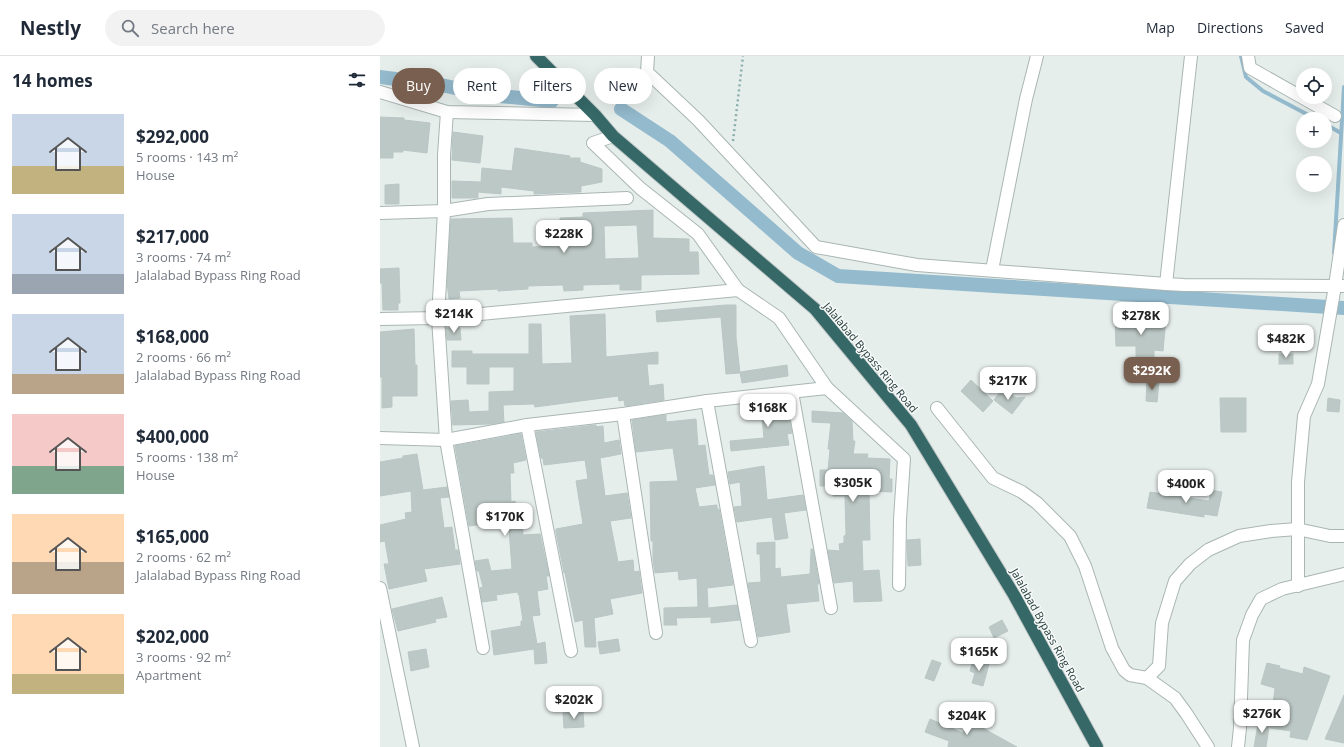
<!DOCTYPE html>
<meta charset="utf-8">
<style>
:root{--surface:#fff;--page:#f2f2f3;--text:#1f2937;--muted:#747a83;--line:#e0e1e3;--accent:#795f4f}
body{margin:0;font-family:"Open Sans",sans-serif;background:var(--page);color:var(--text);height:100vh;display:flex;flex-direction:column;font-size:15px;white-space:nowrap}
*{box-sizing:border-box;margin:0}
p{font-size:13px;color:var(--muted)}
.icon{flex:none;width:22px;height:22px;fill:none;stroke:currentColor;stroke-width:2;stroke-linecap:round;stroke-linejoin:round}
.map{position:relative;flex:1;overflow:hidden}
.sheet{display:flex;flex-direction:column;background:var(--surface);width:380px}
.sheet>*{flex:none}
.top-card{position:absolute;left:12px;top:12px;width:380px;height:36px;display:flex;gap:8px}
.buttons{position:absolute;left:916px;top:12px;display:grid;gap:8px}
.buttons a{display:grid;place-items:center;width:36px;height:36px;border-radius:50%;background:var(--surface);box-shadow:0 4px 16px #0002;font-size:20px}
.price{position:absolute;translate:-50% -34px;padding:0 9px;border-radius:8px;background:#fff;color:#222;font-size:13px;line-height:26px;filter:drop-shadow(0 1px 2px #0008)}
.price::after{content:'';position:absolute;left:50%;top:24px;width:12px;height:9px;margin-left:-6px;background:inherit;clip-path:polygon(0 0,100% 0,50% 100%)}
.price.on{background:var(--accent);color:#fff}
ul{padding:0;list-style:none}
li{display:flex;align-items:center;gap:12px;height:100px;padding:0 12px}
li span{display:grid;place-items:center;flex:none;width:112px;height:80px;border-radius:0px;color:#555}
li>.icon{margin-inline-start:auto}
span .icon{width:48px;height:48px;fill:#fffc;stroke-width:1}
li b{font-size:17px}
h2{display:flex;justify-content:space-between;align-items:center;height:48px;padding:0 12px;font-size:17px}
.pill{padding:0 14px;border-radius:18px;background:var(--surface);box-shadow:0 4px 16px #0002;font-size:14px;line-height:36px}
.pill.on{background:var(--accent);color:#fff}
header{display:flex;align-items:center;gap:24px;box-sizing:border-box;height:56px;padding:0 20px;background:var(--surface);border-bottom:1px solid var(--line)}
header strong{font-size:19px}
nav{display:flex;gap:22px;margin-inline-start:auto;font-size:14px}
.search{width:280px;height:36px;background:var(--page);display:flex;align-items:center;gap:10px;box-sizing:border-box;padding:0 14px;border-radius:22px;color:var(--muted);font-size:15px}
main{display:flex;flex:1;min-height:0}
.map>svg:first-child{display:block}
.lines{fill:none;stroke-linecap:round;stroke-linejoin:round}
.stream{stroke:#94bacd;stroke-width:4}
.canal{stroke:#94bacd;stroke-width:14}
.building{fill:#bcc8c5;stroke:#b9c7c4;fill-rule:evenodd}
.street-casing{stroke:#a9b6b4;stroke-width:14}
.highway-casing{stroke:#c2c9c8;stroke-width:14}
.path{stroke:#8aaea9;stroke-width:2.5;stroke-dasharray:2 3;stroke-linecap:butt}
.street{stroke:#fff;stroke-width:12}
.highway{stroke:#356867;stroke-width:12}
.labels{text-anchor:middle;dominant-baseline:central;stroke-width:3;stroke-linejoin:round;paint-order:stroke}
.street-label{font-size:11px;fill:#263e3c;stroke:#f7faf9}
</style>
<header>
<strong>Nestly</strong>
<div class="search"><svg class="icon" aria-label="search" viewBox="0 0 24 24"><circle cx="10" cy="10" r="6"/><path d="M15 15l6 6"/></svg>Search here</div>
<nav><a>Map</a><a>Directions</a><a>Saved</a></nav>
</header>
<main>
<section class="sheet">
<h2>14 homes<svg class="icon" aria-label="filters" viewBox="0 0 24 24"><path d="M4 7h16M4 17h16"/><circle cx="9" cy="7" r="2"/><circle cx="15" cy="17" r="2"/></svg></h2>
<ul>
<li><span style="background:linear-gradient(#c9d6e8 65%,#c2b280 0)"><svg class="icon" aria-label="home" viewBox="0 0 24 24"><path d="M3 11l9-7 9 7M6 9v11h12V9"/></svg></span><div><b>$292,000</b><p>5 rooms · 143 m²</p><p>House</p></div></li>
<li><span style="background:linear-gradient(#c9d6e8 75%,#9aa5b1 0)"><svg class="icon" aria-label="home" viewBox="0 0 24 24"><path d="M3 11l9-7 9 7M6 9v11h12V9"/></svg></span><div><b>$217,000</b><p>3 rooms · 74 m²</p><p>Jalalabad Bypass Ring Road</p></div></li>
<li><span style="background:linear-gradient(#c9d6e8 75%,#b9a48a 0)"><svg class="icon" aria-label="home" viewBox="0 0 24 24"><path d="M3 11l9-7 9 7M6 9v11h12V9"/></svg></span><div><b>$168,000</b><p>2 rooms · 66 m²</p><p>Jalalabad Bypass Ring Road</p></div></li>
<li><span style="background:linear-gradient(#f6c9c9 65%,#7fa58c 0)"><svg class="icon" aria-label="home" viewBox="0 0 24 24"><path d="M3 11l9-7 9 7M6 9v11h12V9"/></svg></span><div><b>$400,000</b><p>5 rooms · 138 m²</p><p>House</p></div></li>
<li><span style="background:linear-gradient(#ffd9b3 60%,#b9a48a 0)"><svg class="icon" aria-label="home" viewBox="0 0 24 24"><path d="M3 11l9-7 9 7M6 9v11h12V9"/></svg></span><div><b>$165,000</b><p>2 rooms · 62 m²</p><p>Jalalabad Bypass Ring Road</p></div></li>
<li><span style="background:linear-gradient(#ffd9b3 75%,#c2b280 0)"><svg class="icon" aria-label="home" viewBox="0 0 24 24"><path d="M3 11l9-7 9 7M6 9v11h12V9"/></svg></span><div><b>$202,000</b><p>3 rooms · 92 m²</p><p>Apartment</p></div></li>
</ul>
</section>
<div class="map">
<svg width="964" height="691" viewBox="0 0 964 691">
<rect width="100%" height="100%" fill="#e6eeec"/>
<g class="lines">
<g class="stream">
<path d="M861,0L866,21L883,35L936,63"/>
<path d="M945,68L961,77"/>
<path d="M954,197L964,31"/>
</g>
<g class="canal">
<path d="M0,21L61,29L109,39L172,45"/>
<path d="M241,53L290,85L418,197L458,220L964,252"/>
</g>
</g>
<g class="building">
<path d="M0,61L24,62V64L50,67L47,97L23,94V96H13V102H0Z"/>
<path d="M73,76L103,80L100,107L72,104Z"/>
<path d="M135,92L190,100L189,102H200V106L222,113V126L201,130V136L154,138V135L121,131V138L98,136V142H72V125L101,126L102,112L132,115Z"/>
<path d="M19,128V148H5V129Z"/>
<path d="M273,154V182L309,183V196H318L319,218L261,219V234H240V228L203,229V234L184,235L183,229L148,230V233L118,235V233L79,235L80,242L69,243L67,227L71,163L132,162L133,187H152V191L181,190L180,162L203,161V157ZM257,169L259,202L225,203L224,170Z"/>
<path d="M19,212L20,247H18V254H3L2,227H0V213Z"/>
<path d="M346,249H356V281L360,317L346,318L341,261L277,266L276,255Z"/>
<path d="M225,258L226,301L278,296V308H267L269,330L283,328L284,344L245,350L244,344L239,345L238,340L155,351L154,348L123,349L124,366L111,368L73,369L71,345L88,344L89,356L109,355V336L134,335V311H109V328H87V311H72V295H92V298H149V268H161L162,308L192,307L190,260Z"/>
<path d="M735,262H786L783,295L774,294V306H756V290H736Z"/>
<path d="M66,272H80L81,284H67Z"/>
<path d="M34,273L35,309H37V340H12V351L2,352V321H0V276Z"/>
<rect x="899" y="298" width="14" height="10"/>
<path d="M407,309L408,320L362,327L360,316Z"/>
<path d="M591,324L613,345L603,356L581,335Z"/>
<path d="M767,325L779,326L777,346L766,345Z"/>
<path d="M623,332L636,342L645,341L632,358L614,344Z"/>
<path d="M840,342H866V376H841Z"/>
<path d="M948,342L960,344L959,356L947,355Z"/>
<path d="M391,346V350L407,349L412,377L407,378L409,389L351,395L350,385L384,382L382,363H373V348Z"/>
<path d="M432,355L463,357L472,365L473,385H475L473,398H488L487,402L510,403L509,423H512V436L489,435L490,484H482L483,515L499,514L502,545L474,546L473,525L454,527L448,494L460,495L459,488L464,487V480L466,479L465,440H453V430H440V414H448L450,393H448L451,367L432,366Z"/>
<path d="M286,359V366L316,363L318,390L325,389L329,419H333L335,429L315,432L319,451L337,449V453H339L353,529L327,532L328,552L357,549L360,564L331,567V561L296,562L297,569H284V552L318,551L317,522L299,524L298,515L275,517L273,504V485H271L270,426L298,425L293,392L256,396L252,364Z"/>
<path d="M216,369V371L223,370L224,387L239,384L241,398L220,402L225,440L247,437L251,462L230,465L238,506L253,504L254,516L259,515L262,537L230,543L233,558L214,562L216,591H205L203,564L195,566L185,517H184L176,476V473L203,468L196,425L208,423L205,404L164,409L163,402H161L156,376Z"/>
<path d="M141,378L146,404L133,407L134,417H130L131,446L135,445L136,455L142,454L143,479L160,478L169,520H166L168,533L157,535L160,559L152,560L157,588L165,586L167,607L155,608L154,593L114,599L111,575L141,570V565H143L139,538L138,539V536L116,539L117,544L102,546L100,532L103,531L99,515H97L95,505L108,503L111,515L132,513L129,473H127L125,465L89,470L75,390Z"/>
<path d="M37,398L43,434L67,431L69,441L60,442L64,472L72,471L75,494H78L80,508L44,513L47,525L9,533L4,508H9L5,485L0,486V469L26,463L25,457L32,456L31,435L0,440V406L23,402V400Z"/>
<path d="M384,410L387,444L423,439L426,454L404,457L408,482L395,484L392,461L357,466L354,451L362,450L360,426L350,428L348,416Z"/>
<path d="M831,434L842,436L837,460L824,458V461L767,452L770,436L829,445Z"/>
<path d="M540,483L541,509L528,510L527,484Z"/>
<path d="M395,486V513L400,512L401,521L430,518L431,493H433L439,528H437L439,545L406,548L410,576L378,581L368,527L381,526L380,498H377V487Z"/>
<path d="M62,541L67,561L55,563L56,566L18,575L12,553Z"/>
<path d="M622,564L628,575L614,582L609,571Z"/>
<path d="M238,583L240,595L220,598L218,586Z"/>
<path d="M46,593L49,611L31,615L28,596Z"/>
<path d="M552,604L561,607L554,625L545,622Z"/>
<path d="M593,604L609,608L603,630L592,627L595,617L590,615Z"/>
<path d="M887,607L900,610L899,612L923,618L924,611L950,620L927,684L910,681L911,675L890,672L895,632L881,628Z"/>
<path d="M964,639V687L945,683Z"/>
<path d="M203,655L204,671L184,672L183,657Z"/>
<path d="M550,663L583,677L588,664L637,691H568L569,685L545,676Z"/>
<path d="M879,663L890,665L886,691H874Z"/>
</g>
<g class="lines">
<g class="street-casing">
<g id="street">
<path d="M268,0L267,16L318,64L436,191L537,209L786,228L804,229L955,230L938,328L924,360L918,426V530"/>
<path d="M868,0L870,12L955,60"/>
<path d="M0,36L67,56L215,59"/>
<path d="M67,56L64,99V155L58,262L66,384L103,592"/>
<path d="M233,80L213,87L260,132L318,178L358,234L399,262L447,332L524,403L520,463L519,529"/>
<path d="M0,157L64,155L108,148L247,142"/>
<path d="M964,169L955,230H964"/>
<path d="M612,214L646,43L657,0"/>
<path d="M786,228L811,0"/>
<path d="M0,263L58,262L358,234"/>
<path d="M412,336L451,552"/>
<path d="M327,345L371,585"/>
<path d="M557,352L613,422L642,436L657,447L690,480L705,510L732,592L744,614L750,619L767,622L795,642L806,657L828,691"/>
<path d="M243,358L276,577"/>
<path d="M147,369L191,595"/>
<path d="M0,382L66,384L147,369L243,358L327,345L447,332"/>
<path d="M0,532L33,691"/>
<path d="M767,622L779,610L782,567L795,525L810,508L828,494L859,480L891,475L917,473L950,480H964"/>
<path d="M858,691L860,672L863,584L872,559L881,543L902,533L964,518"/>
</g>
</g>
<g class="highway-casing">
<path id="highway" d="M156,0L215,59L233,80L435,253L531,369L634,539L717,691"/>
</g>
<path class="path" d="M353,85L363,0"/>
<use href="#street" class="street"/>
<use href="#highway" class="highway"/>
</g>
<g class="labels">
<g class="street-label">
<text transform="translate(491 301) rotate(50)">Jalalabad Bypass Ring Road</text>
<text transform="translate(668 574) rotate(61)">Jalalabad Bypass Ring Road</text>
</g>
</g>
</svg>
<div class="buttons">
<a><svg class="icon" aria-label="locate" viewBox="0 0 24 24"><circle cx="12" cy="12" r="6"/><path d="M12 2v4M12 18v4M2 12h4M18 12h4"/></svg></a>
<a>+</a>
<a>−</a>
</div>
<b class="price" style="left:184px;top:198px">$228K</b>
<b class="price" style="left:74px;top:278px">$214K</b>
<b class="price" style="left:761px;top:280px">$278K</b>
<b class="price" style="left:906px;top:303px">$482K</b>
<b class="price on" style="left:772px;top:335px">$292K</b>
<b class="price" style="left:628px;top:345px">$217K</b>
<b class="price" style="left:388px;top:372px">$168K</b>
<b class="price" style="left:473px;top:447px">$305K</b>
<b class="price" style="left:806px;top:448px">$400K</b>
<b class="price" style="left:125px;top:481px">$170K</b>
<b class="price" style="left:599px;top:616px">$165K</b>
<b class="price" style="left:194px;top:664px">$202K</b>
<b class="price" style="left:882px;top:678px">$276K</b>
<b class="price" style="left:587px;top:680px">$204K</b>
<div class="top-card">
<a class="pill on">Buy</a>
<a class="pill">Rent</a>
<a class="pill">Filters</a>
<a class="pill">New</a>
</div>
</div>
</main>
